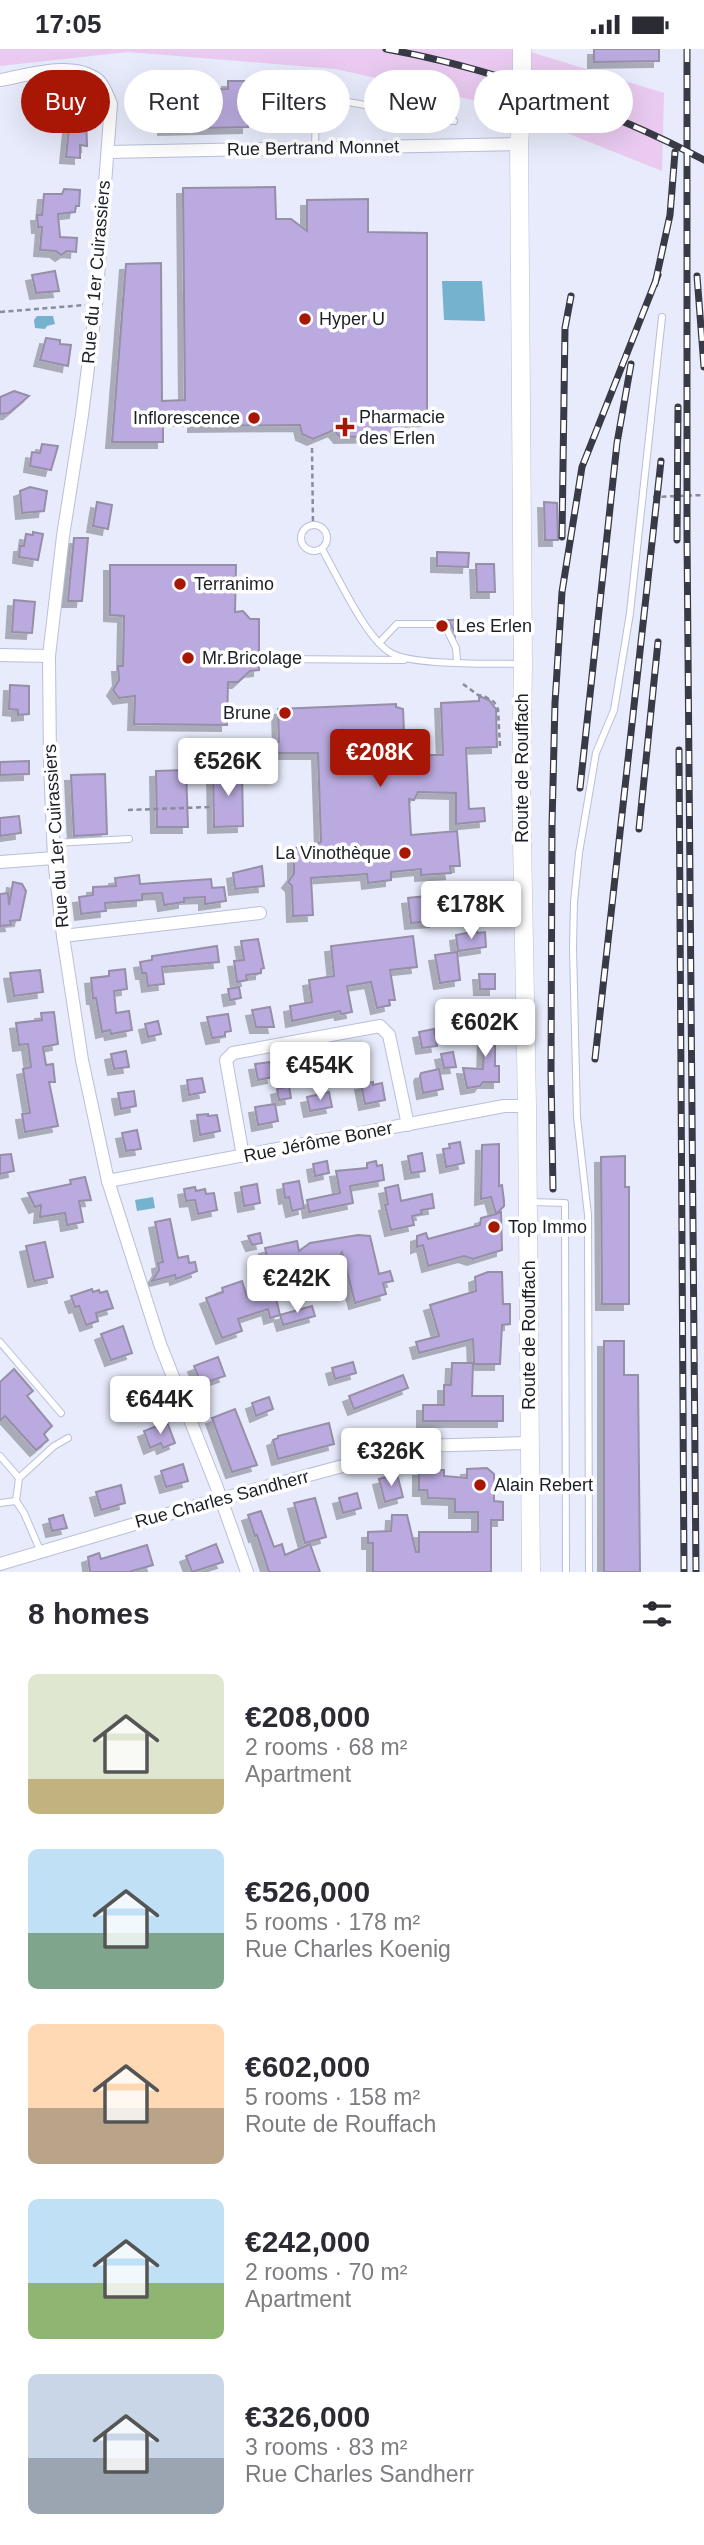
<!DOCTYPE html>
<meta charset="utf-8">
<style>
:root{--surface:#fff;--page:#f7f7f7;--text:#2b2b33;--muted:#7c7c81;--accent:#a81706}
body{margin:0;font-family:Helvetica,sans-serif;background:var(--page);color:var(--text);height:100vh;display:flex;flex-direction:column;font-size:26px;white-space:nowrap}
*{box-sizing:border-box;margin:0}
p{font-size:23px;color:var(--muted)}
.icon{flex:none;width:38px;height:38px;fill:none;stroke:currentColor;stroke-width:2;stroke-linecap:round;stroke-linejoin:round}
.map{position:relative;height:1523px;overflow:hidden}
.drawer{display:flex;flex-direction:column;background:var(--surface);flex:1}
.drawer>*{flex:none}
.guide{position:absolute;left:21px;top:21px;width:663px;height:63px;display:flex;gap:14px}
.price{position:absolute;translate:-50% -60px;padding:0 16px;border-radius:7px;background:#fff;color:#222;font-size:23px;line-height:46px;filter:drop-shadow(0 2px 4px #0008)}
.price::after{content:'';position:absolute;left:50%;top:42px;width:21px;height:16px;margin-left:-10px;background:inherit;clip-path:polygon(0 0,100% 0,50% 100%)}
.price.active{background:var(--accent);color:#fff}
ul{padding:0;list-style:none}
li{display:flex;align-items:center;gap:21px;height:175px;padding:0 28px}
li span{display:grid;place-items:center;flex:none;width:196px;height:140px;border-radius:10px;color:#555}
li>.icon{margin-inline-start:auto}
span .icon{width:84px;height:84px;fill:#fffc;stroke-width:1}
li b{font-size:30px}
h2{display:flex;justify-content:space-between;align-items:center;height:84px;padding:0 28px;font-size:30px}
.chip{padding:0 24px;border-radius:32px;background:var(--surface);box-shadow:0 7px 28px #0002;font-size:24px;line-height:63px}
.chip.active{background:var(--accent);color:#fff}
.status{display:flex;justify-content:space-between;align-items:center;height:49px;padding:0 35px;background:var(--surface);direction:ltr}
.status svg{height:19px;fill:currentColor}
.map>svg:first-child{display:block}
.green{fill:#eacaf0}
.water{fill:#74b2ce}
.building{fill:#baaadf;stroke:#968fa8;stroke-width:2;filter:url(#shadow)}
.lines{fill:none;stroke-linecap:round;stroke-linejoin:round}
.service-casing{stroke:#b8bfd9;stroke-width:8}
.minor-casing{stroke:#b8bfd9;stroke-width:14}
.secondary-casing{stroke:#b8bfd9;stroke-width:19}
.path{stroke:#898c99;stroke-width:2.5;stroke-dasharray:5 3.5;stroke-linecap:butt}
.service{stroke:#fff;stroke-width:6}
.minor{stroke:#fff;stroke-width:12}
.secondary{stroke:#fff;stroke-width:18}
.rail-casing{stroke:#383a45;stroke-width:7}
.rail{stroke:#fff;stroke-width:4.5;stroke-dasharray:13;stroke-linecap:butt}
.secondary-bridge-casing{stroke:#b8bfd9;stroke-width:19;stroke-linecap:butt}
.secondary-bridge{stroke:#fff;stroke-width:18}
.poi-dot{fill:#a81706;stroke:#fff;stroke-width:2.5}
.labels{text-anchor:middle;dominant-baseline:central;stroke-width:7;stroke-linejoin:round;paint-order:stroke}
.street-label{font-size:18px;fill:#1c1e28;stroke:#fff}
.poi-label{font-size:18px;fill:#1c1e28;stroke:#fff;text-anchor:start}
</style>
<div class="status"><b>17:05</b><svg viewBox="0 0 49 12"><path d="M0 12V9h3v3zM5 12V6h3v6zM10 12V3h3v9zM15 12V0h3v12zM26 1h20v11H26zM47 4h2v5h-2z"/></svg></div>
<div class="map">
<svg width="704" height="1523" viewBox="0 0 704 1523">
<defs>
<filter id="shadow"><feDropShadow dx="-6" dy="6" stdDeviation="0" flood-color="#0004"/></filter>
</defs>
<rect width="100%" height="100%" fill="#e7ebfb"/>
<path class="green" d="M0,0H521L664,44L662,122L499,57L336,20L128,3L0,17Z"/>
<g class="water">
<path d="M442,232H482L485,272L444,271Z"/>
<path d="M37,267H53L55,275L47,277L45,280L35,279L34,271Z"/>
<path d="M153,1148L155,1159L137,1162L135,1151Z"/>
</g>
<g class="building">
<path d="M594,0H659V12L594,13Z"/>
<path d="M228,32H252V35H284L285,69L248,70V78L164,80V42L228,40Z"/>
<path d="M71,58H84V65H86L87,97L80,96V109L66,108Z"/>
<path d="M275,138L276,170H291L307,182V151L368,150V183L427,184V371L405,372V380L398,387L340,388L334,381L313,390L302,385L300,376L194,377V371H163V393H112L126,215L161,214L162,352L185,351L183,139Z"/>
<path d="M64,140L80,141L79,157H76L75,163L58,165L60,188L77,189L76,203L67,202L61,206L56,202L40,201L42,178H38L37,166H42L44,145H62Z"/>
<path d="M55,222L59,242L36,244L32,226Z"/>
<path d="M46,289L60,291V295L71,296L68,317L40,311Z"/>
<path d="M14,342L29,347L9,364L0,365V348Z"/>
<path d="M42,395L58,397L51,421L30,417L32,403L40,404Z"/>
<path d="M30,438L47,442L44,462L22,464L20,442Z"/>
<path d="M97,453L112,456L108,480L93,477Z"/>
<path d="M544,453L557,454L558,491H545Z"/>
<path d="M33,483L43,485L38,511L19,508L20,497H24L26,485L33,486Z"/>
<path d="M74,489H88L82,552H68Z"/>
<path d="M437,503L469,504L468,518L437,517Z"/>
<path d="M476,515H494L495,543H477Z"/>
<path d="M110,516H236L235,563L243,562L250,570H259V621L250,622L238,633H228L227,676L134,675L135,647L119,649L113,641L119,631L118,617H123L124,567L110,566Z"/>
<path d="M14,551L35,553L32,584L12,583Z"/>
<path d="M448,571H461V583H455Z"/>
<path d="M10,636L29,637V665L18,666V661L9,660Z"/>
<path d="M479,647L489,651L496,660L497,698L466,699L469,760L484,759L485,772L456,775V744L418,743L414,751L409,750L411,786L457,782L460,817H450L451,824L421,826V820L391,823V831L368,834L367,825L311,829L313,866L293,867L292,837L288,833L294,825V799L310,798L321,793L318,704H274L273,693H279L278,660L396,655V658L403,660L405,706H443L441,654L479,652Z"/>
<path d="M29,712V725L0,726V713Z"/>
<path d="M186,721L188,778H157L156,722Z"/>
<path d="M242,721L243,777L214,778L213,722Z"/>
<path d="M105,725L107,785L74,787L71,726Z"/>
<path d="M19,767L21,784L0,787V769Z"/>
<path d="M262,817L264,837L235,840L233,824Z"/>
<path d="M139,826L140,835L211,830L212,839L224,838L226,852L205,855V848L184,849V853L164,856L162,844L142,845V851L105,854L106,862L81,865L79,848L93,846V838L116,837L115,829Z"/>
<path d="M13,833L22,835L26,842L20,871L10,872L11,876L0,877V845L8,844L9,856Z"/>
<path d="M491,836L494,859L448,864V866L434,869L435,872L411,874L408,849L456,844L455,841Z"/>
<path d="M477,882V884L485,883L486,898L458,902L456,886Z"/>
<path d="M413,887L417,918L390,921L395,951H389L390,956L377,959L371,933L347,937L352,963L341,965L340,962L292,972L290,957L312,953L309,931L334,927L331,897Z"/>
<path d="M258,890L264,919L261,920V924L246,926L247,931L237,933L234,912L244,911L241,892Z"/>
<path d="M217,897L219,913L162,918L164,935L148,937L146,924H142L140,913L152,911V907Z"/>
<path d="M457,903L460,931L440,934L435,906Z"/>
<path d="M125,920L127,940L114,942L116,964L129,962L132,981L111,985L110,981L102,983L96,949H93L91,929L109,927V922Z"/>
<path d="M40,921L43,943L14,947L10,924Z"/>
<path d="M479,925H495V940H480Z"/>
<path d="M239,938L241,949L230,951L228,940Z"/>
<path d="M270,958L274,978H256L252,961Z"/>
<path d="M54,963L58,995L43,998L46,1016L53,1015L55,1033H49L58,1077L25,1083L22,1065L30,1064L23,1020L31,1018L28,995L19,996L16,974L42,971L41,964Z"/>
<path d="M228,965L231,982L225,983V987L212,989L207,968Z"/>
<path d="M480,971H495V1017H499V1033H483L480,1037L467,1039L463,1019L483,1020L484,986H480Z"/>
<path d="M158,972L161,985L148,988L145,975Z"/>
<path d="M434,980L437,997L422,999L419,983Z"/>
<path d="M365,995L369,1012L344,1017L341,1000Z"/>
<path d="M126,1002L129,1018L114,1020L111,1005Z"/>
<path d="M453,1003L456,1018L444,1019L441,1005Z"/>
<path d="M270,1013L273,1028L258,1031L255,1015Z"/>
<path d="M439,1020L443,1040L423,1044L420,1027L421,1024Z"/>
<path d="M202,1029L205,1043L189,1046L187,1031Z"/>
<path d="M373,1033V1036L382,1034L385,1051L365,1055L361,1035Z"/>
<path d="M289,1037L291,1049L279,1051L277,1040Z"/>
<path d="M134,1042L136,1057L121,1060L118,1044Z"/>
<path d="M329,1043L332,1058L310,1062L307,1048Z"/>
<path d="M275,1055L278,1072L258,1076L255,1058Z"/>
<path d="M208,1065V1067L217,1066L220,1082L200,1086L197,1066Z"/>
<path d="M137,1081L141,1100L126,1102L122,1084Z"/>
<path d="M460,1093L464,1114L446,1118L443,1100L450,1099L449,1095Z"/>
<path d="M499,1095V1137L502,1136L504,1152V1157L496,1165L501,1163L502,1201L473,1210L464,1207L428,1217L423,1196L417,1198V1187L426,1184L428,1190L480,1176L481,1169L496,1165L491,1148L481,1150L482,1096Z"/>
<path d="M422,1104L425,1122L411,1124L408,1107Z"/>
<path d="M11,1105L14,1122L0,1125V1106Z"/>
<path d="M625,1107V1138H629V1255H602L601,1108Z"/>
<path d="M327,1112L329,1124L315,1127L313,1115Z"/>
<path d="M376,1112L377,1117L382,1116L384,1131L350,1137L353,1154L309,1163L307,1151L340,1144L336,1122L367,1119V1114Z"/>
<path d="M85,1128L91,1151L79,1152L83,1173L67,1176L65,1164L40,1168L41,1156L35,1158L28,1144L71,1135L70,1131Z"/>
<path d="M299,1132L304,1159L292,1162L289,1148L285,1149L283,1135Z"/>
<path d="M257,1135L260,1154L244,1157L241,1138Z"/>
<path d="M398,1136L401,1152L432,1145L434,1159L421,1161L422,1165L412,1167L414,1176L391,1181L385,1156L388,1155L385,1139Z"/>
<path d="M195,1138L196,1142L205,1140L206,1145L214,1144L217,1161L198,1165L195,1151L186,1152L184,1140Z"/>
<path d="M170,1170L178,1209L188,1207L189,1214L195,1213L197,1222L176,1230L175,1226L152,1232L159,1221L158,1214L163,1213L155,1173Z"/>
<path d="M260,1184L262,1194L252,1196L248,1187Z"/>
<path d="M358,1186L370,1187L379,1225L390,1222L393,1232L383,1234L386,1245L355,1254L342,1203L329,1225L324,1226L317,1222L303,1226L305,1234L283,1239L279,1222L271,1224L265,1199L297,1192L299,1202L310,1194Z"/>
<path d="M45,1193L53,1228L34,1232L26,1197Z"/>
<path d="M488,1223H502L503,1255H510V1275L502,1276L500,1315H474L473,1290L419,1304L416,1293L439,1287L430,1256L476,1242L475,1228Z"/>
<path d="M242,1232L247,1248L263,1242L265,1248L275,1245L280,1266L270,1269L268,1260L238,1270L242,1282L222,1289L206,1249L223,1243L222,1239Z"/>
<path d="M92,1240L93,1243L99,1241L100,1244L107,1242L113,1259L96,1264L98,1272L86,1276L79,1257L75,1258L71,1247Z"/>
<path d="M312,1257L315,1267L283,1276L280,1266Z"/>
<path d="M123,1277L132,1304L111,1311L101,1285Z"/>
<path d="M604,1292H624V1326H638L640,1523H604Z"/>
<path d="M218,1308L225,1327L207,1333L206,1330L200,1332L194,1317Z"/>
<path d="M353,1313L356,1324L335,1330L332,1319Z"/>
<path d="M452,1314H473L472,1347H503V1372H423V1356H444V1336H451Z"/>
<path d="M14,1320L33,1342L27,1347L52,1377L44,1385L48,1391L36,1401L5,1367L0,1372V1333Z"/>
<path d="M403,1326L408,1339L354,1360L349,1347Z"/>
<path d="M269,1348L273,1360L256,1367L252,1354Z"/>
<path d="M235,1360L257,1416L232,1423L212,1369Z"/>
<path d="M167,1373L175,1394L163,1399L161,1394L150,1399L144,1382Z"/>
<path d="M329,1374L334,1395L278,1410L273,1391L278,1389V1387Z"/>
<path d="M183,1415L188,1432L166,1438L161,1422Z"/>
<path d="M487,1419L494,1425V1452L503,1453V1471H491V1523H373V1494H368V1483L391,1482L392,1466H407L416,1503H419V1483H478V1463H455V1450L428,1449L427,1441H419V1421H444V1427L467,1429V1420Z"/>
<path d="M397,1425L403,1448L385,1453L379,1430Z"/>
<path d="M121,1436L125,1454L101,1461L96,1443Z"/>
<path d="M357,1444L361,1459L343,1464L339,1449Z"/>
<path d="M315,1449L326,1488L305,1494L294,1454Z"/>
<path d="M261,1462L274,1498L282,1495L285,1506L310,1495L320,1523H269L257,1486L255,1487L248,1466Z"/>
<path d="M63,1466L67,1479L52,1482L49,1470Z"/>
<path d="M216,1495L223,1513L192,1523L186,1507Z"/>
<path d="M147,1496L153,1516L129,1523H90L88,1508L99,1504L101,1510Z"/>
</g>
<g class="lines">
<g class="service-casing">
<g id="service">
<path d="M315,99L316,58L326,49L454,72"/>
<circle cx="314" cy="489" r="13"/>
<path d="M322,500C337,526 366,590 391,604C414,617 491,614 521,615"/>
<path d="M379,594L397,575H444L456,599L457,612"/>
<path d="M277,610L404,611"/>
<path d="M54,794L129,790"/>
<path d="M530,1153L565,1154L566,1523"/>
<path d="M0,1293L61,1364"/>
<path d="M0,1407L19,1429"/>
<path d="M16,1452L19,1429L54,1397L68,1389"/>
<path d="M0,1454L16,1452L24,1464L40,1501"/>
<path d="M589,1523L588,1166L577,1068L573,898L574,853L579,804L596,704L614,661L630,564L662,268"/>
</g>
</g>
<g class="minor-casing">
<g id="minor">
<path d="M0,31C29,26 72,11 98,31C104,36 108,48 111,55L96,255L82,366L63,487L49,607L50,714L54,809L63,887L82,1011L108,1132L160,1295L216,1436L247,1523"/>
<path d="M108,103L519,95"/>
<path d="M0,606L49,607"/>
<path d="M0,813L54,809"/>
<path d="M63,887L260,864"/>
<path d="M243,1107L226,1011L233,1004L380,977L389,986L408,1076"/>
<path d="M108,1132L504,1057H527"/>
<path d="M0,1515L192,1458L416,1397L529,1394"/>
</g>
</g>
<g class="secondary-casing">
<g id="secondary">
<path d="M522,0V17"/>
<path d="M522,58L519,95L523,615L521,734L527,1057L531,1523"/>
</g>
</g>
<g class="path">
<path d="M0,263L85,256"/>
<path d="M312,399L313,476"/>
<path d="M653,448L704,446"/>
<path d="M463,635L478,646L484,647L494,653L498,660L500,697"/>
<path d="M128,761L211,758"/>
</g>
<use href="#service" class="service"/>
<use href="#minor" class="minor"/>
<use href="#secondary" class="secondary"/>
<g class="rail-casing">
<g id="rail">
<path d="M386,0C488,18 612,62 704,111"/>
<path d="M687,0V487L696,1523"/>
<path d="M697,227L704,318"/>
<path d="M655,235L670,166L675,103"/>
<path d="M562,488L565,279L571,247"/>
<path d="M677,491L678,358"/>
<path d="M679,701L684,1523"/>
<path d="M580,739L617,394L631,315"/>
<path d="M639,780L658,593"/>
<path d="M595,1010L661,412"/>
<path d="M553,1140L551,1024L552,776L555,654L562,543L582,418L658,226"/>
</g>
</g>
<use href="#rail" class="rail"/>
<g class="secondary-bridge-casing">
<path id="secondary-bridge" d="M522,58V17"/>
</g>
<use href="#secondary-bridge" class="secondary-bridge"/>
</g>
<g class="poi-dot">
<circle cx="305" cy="270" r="7"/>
<circle cx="254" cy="369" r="7"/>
<path d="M341.5 367.5h7v7h7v7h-7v7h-7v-7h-7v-7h7z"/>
<circle cx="180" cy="535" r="7"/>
<circle cx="442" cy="577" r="7"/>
<circle cx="188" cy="609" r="7"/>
<circle cx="285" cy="664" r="7"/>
<circle cx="405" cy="804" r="7"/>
<circle cx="494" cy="1178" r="7"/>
<circle cx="480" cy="1436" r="7"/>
</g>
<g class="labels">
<g class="street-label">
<text transform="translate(313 99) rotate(-1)">Rue Bertrand Monnet</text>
<text transform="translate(96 223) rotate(-85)">Rue du 1er Cuirassiers</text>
<text transform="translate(522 719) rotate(-90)">Route de Rouffach</text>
<text transform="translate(56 787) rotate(-94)">Rue du 1er Cuirassiers</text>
<text transform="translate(318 1093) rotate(-11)">Rue Jérôme Boner</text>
<text transform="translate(529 1286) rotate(-90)">Route de Rouffach</text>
<text transform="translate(222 1450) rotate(-15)">Rue Charles Sandherr</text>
</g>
<g class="poi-label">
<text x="319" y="270">Hyper U</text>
<text x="359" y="368">Pharmacie<tspan x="359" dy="21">des Erlen</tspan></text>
<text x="240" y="369" text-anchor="end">Inflorescence</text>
<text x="194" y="535">Terranimo</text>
<text x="456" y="577">Les Erlen</text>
<text x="202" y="609">Mr.Bricolage</text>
<text x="271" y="664" text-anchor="end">Brune</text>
<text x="391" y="804" text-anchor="end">La Vinothèque</text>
<text x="508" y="1178">Top Immo</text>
<text x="494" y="1436">Alain Rebert</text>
</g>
</g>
</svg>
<b class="price active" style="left:380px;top:740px">€208K</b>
<b class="price" style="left:228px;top:749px">€526K</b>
<b class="price" style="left:471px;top:892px">€178K</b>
<b class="price" style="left:485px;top:1010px">€602K</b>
<b class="price" style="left:320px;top:1053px">€454K</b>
<b class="price" style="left:297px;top:1266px">€242K</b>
<b class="price" style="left:160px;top:1387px">€644K</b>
<b class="price" style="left:391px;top:1439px">€326K</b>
<div class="guide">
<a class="chip active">Buy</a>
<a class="chip">Rent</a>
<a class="chip">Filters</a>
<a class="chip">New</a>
<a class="chip">Apartment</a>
</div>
</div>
<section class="drawer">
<h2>8 homes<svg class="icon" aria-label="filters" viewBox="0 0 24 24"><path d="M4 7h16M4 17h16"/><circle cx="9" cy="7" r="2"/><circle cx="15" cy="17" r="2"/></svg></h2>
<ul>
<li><span style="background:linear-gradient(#dfe7d0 75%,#c2b280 0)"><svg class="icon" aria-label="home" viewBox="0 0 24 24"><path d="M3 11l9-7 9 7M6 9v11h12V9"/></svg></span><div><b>€208,000</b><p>2 rooms · 68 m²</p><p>Apartment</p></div></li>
<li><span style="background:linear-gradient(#bfe0f5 60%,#7fa58c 0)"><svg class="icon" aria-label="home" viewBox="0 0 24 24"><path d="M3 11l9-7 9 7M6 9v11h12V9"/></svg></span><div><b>€526,000</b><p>5 rooms · 178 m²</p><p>Rue Charles Koenig</p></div></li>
<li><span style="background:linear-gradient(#ffd9b3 60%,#b9a48a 0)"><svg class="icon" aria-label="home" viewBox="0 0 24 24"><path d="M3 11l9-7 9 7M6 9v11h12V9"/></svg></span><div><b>€602,000</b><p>5 rooms · 158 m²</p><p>Route de Rouffach</p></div></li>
<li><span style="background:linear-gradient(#bfe0f5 60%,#8fb573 0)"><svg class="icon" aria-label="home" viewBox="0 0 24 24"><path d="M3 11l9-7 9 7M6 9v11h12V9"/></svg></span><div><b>€242,000</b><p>2 rooms · 70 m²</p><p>Apartment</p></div></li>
<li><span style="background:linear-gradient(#c9d6e8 60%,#9aa5b1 0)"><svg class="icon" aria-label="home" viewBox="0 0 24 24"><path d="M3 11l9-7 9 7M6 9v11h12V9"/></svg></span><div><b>€326,000</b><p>3 rooms · 83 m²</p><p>Rue Charles Sandherr</p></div></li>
</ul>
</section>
